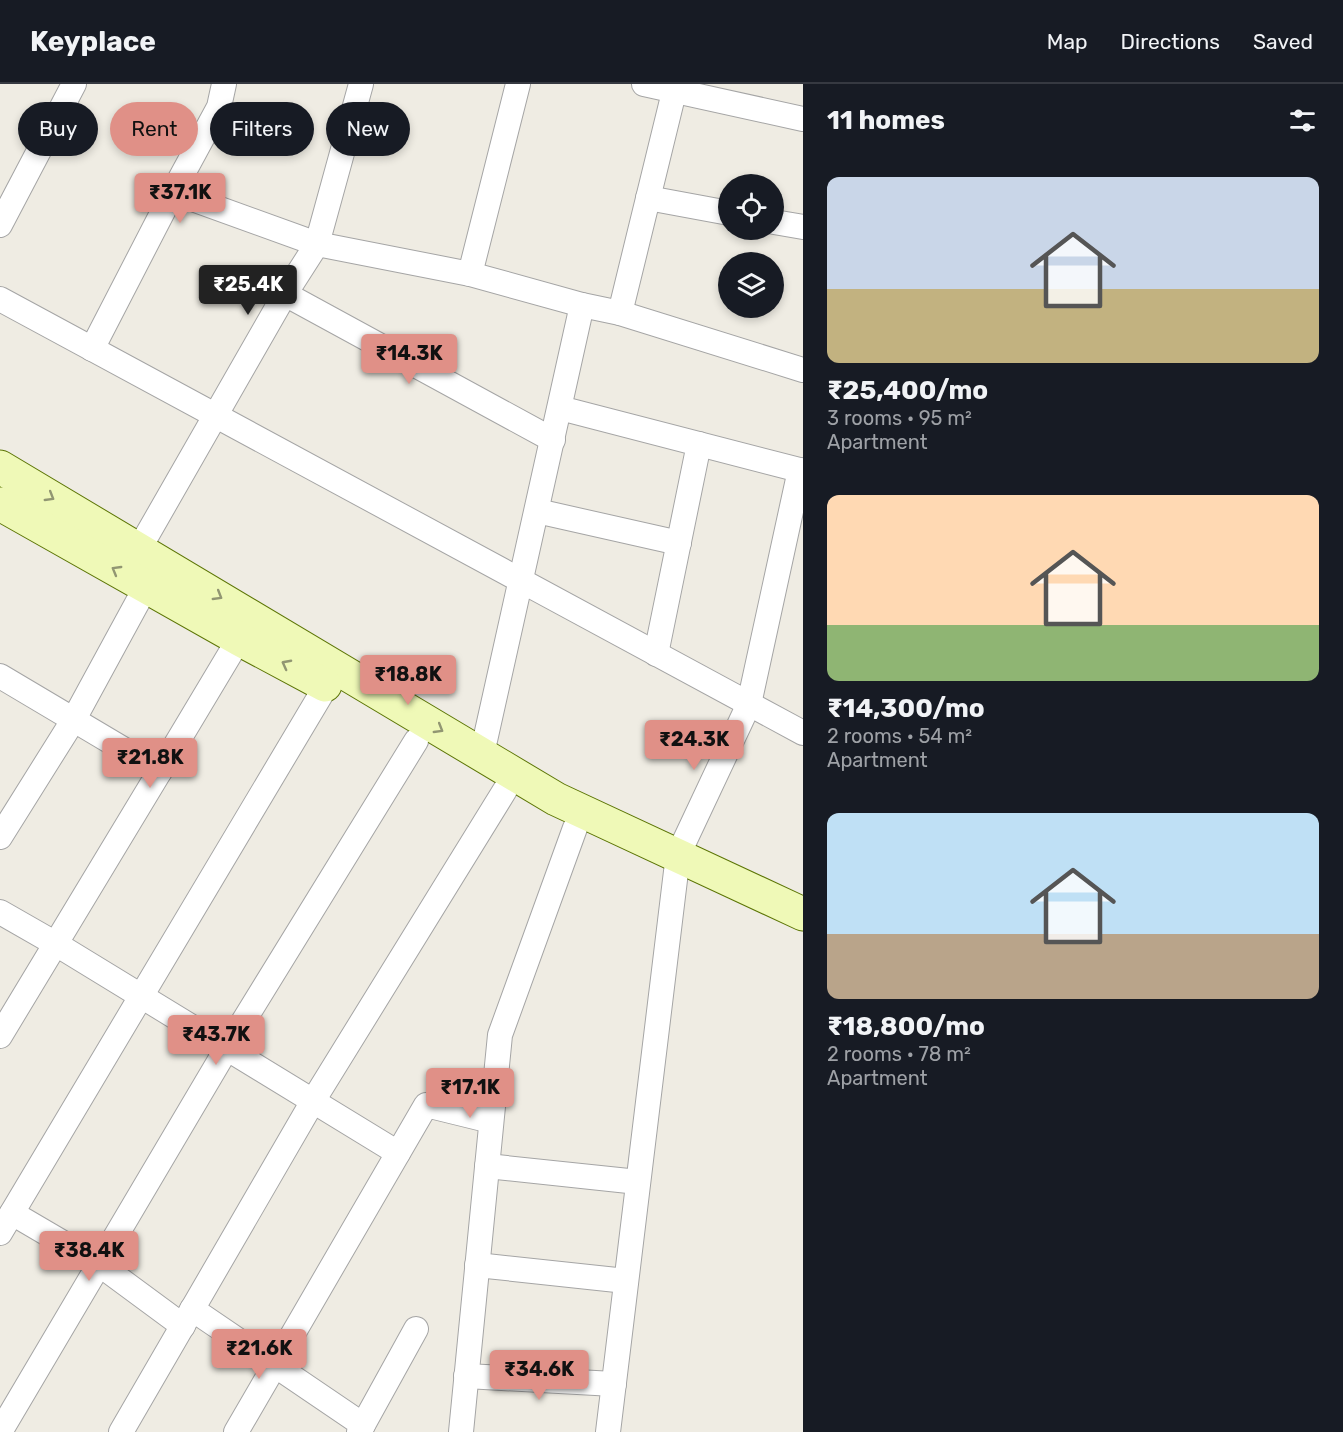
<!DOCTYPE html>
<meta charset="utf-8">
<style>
:root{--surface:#171b24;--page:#242831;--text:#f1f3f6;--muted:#9ea1a6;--line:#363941;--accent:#e09087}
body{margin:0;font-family:Rubik,sans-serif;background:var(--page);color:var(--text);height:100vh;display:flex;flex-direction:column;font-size:22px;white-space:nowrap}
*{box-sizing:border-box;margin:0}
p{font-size:20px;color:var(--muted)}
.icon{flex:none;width:33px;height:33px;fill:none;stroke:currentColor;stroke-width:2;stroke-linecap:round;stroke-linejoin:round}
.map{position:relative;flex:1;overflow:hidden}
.side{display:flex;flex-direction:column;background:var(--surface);width:540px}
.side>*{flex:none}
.hud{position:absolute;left:18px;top:18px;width:570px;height:54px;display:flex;gap:12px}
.controls{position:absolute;left:718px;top:90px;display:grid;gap:12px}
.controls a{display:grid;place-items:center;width:66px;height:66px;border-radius:50%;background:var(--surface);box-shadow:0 3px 9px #0003;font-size:30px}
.price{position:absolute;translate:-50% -51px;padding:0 14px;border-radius:6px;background:var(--accent);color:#111;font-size:20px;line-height:39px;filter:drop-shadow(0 2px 3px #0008)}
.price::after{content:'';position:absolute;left:50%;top:36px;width:18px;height:14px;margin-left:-9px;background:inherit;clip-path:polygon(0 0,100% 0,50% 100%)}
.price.active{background:#222;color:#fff}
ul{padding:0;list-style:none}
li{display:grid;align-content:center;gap:12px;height:318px;padding:0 24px}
li span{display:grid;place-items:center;height:186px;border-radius:12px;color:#555}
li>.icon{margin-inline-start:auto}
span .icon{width:108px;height:108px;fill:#fffc;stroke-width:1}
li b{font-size:26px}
h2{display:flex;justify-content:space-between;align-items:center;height:72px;padding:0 24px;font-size:26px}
.tag{padding:0 21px;border-radius:27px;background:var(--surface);box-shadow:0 3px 9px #0003;font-size:21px;line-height:54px}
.tag.active{background:var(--accent);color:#111}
header{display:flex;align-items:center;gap:36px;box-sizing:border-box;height:84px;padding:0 30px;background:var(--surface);border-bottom:2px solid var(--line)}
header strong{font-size:28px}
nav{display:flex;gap:33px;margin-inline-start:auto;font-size:21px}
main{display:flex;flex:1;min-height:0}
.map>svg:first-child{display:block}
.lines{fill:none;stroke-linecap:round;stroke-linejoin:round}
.street-casing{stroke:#a5a5a5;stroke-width:26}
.secondary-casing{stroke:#5c7505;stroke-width:35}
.street{stroke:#fff;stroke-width:24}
.secondary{stroke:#eff9b7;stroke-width:33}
.oneway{stroke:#919672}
</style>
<header>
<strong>Keyplace</strong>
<nav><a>Map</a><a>Directions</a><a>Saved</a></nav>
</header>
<main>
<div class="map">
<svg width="803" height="1348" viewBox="0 0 803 1348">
<rect width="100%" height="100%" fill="#efece3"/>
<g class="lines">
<g class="street-casing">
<g id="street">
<path d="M644,0L803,35"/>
<path d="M173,108L317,160L470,190L582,221"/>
<path d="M648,114L729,129"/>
<path d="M774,138L803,143"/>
<path d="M0,141L74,0"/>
<path d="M470,190L518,0"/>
<path d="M285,210L553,356"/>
<path d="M0,215L803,649"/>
<path d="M620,229L803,286"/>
<path d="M92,265L173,108L219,23L224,0"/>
<path d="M560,324L803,387"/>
<path d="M537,427L679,459"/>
<path d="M139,465L285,210L317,160L361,0"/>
<path d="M656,570L699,360"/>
<path d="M0,592L160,687L239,555"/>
<path d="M482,670L582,221L620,229L676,0"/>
<path d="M0,753L74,635L154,488"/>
<path d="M0,828L56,860L398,1069"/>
<path d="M0,952L160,687"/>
<path d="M487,1082L638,1098"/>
<path d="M12,1129L99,1180L183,1242"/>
<path d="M0,1149L335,587"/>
<path d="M477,1181L626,1197"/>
<path d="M192,1225L363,1341L359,1348"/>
<path d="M466,1292L614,1300"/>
<path d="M363,1341L416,1245"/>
<path d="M0,1348L227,964L416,657"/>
<path d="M121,1348L313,1017L505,706"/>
<path d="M236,1348L426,1021L491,1037"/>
<path d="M461,1348L500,951L575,744"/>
<path d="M608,1348L678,771L749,620L800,386"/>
</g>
</g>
<g class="secondary-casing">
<g id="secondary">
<path d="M0,383L556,715L803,830"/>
<path d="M0,420L239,555L325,601"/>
</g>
</g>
<use href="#street" class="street"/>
<use href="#secondary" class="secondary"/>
</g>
<defs><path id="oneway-chevron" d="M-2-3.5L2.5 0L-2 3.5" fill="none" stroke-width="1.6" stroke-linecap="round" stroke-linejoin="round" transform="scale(1.5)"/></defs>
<g class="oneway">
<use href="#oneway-chevron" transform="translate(50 413) rotate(31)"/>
<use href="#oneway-chevron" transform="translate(116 486) rotate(-150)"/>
<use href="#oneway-chevron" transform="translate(218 512) rotate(31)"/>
<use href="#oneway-chevron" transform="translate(286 580) rotate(-152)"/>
<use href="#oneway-chevron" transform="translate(439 645) rotate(31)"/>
</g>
</svg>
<div class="controls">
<a><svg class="icon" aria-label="locate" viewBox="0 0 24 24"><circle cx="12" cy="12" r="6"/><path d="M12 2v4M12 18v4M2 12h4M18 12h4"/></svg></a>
<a><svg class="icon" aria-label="layers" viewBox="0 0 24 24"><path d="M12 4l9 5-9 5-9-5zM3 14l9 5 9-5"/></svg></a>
</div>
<b class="price" style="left:180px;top:140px">₹37.1K</b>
<b class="price active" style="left:248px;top:232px">₹25.4K</b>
<b class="price" style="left:409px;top:301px">₹14.3K</b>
<b class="price" style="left:408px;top:622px">₹18.8K</b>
<b class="price" style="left:694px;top:687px">₹24.3K</b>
<b class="price" style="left:150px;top:705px">₹21.8K</b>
<b class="price" style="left:216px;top:982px">₹43.7K</b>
<b class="price" style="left:470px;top:1035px">₹17.1K</b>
<b class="price" style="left:89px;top:1198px">₹38.4K</b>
<b class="price" style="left:259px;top:1296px">₹21.6K</b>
<b class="price" style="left:539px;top:1317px">₹34.6K</b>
<div class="hud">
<a class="tag">Buy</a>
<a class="tag active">Rent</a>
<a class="tag">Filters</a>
<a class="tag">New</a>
</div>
</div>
<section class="side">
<h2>11 homes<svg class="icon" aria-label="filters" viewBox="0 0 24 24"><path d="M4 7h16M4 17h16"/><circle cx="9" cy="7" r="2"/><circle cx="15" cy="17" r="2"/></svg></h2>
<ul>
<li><span style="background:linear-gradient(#c9d6e8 60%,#c2b280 0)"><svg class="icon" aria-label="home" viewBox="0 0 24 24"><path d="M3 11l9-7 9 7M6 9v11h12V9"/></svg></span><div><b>₹25,400/mo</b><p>3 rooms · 95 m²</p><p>Apartment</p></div></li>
<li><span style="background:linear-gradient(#ffd9b3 70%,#8fb573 0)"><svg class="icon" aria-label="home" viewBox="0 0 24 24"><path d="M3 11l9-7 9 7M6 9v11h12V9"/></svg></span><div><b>₹14,300/mo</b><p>2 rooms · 54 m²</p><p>Apartment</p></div></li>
<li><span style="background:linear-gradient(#bfe0f5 65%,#b9a48a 0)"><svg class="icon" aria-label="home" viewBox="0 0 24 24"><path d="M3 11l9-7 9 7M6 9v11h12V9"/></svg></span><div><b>₹18,800/mo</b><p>2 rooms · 78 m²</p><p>Apartment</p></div></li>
</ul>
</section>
</main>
